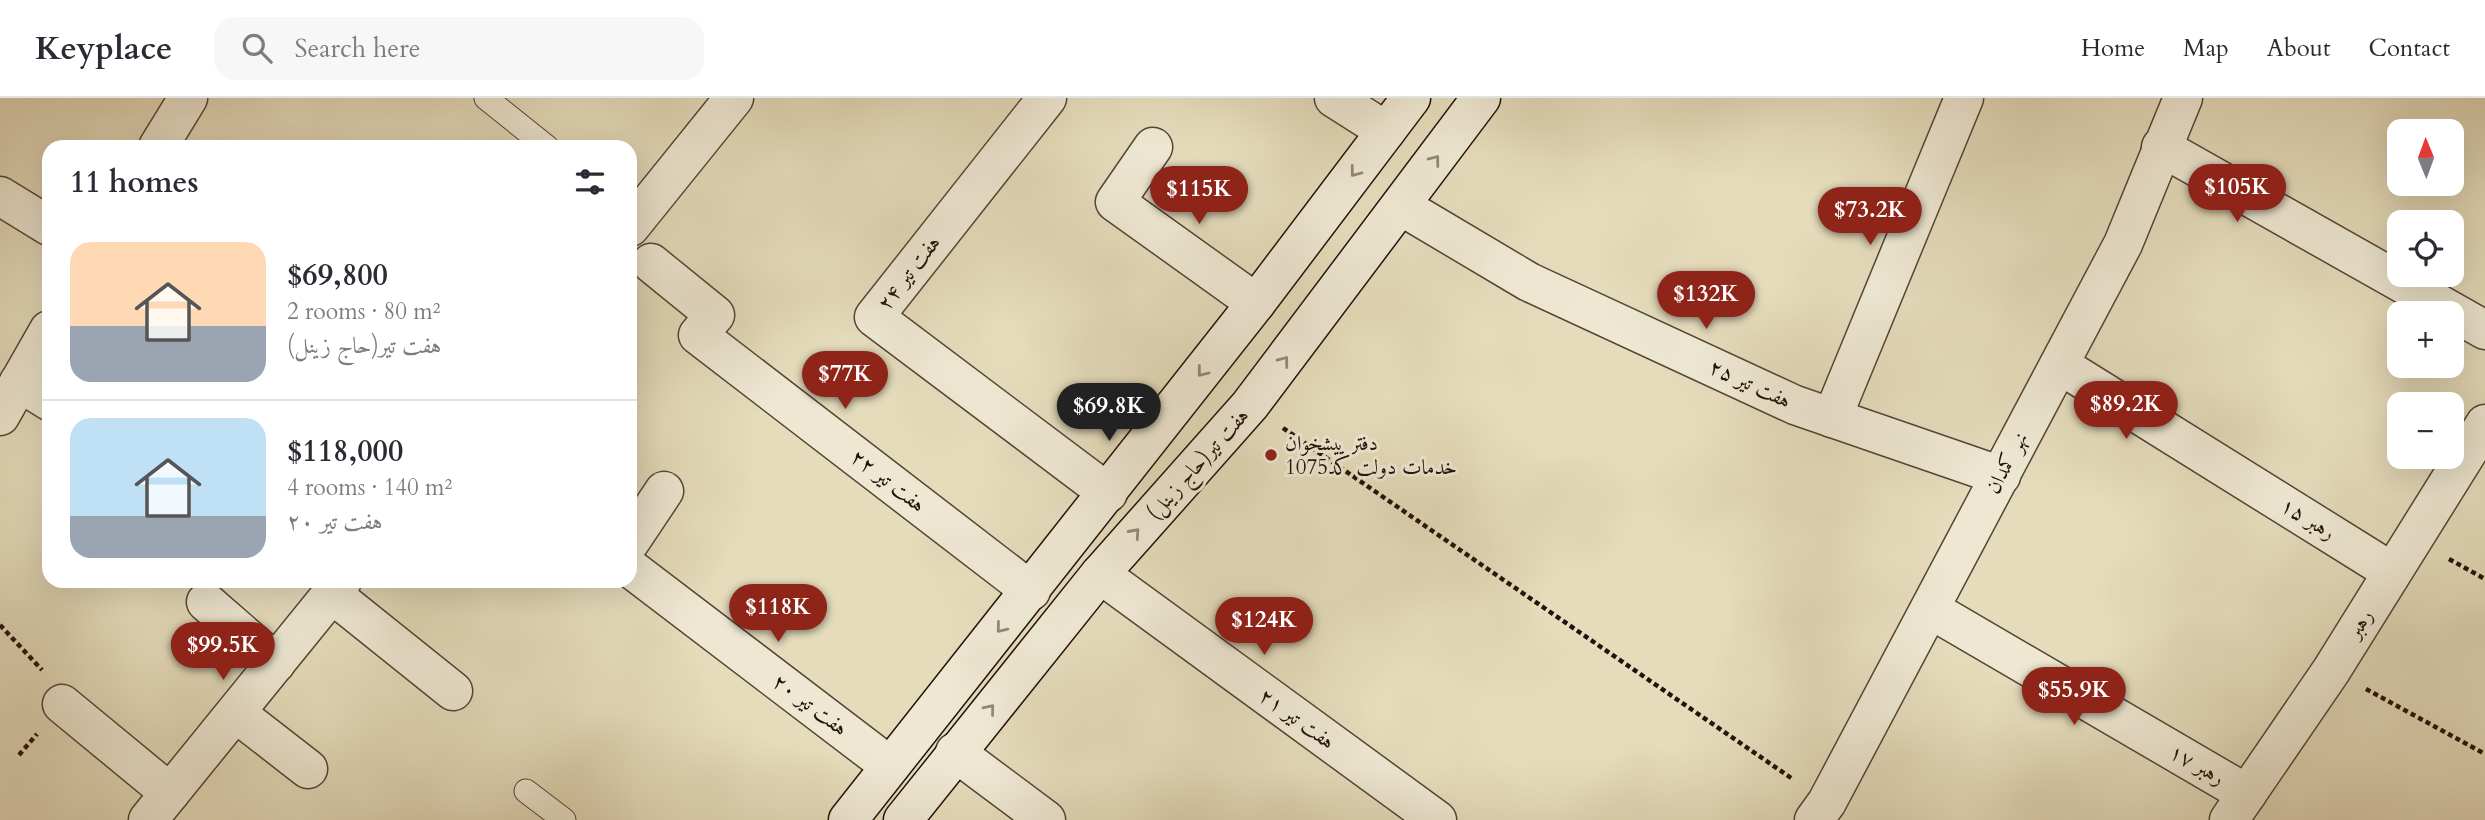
<!DOCTYPE html>
<meta charset="utf-8">
<style>
:root{--surface:#fff;--page:#f7f7f7;--text:#2b2b33;--muted:#7c7c81;--line:#e1e1e2;--accent:#8f2418}
body{margin:0;font-family:Cardo,Amiri,serif;background:var(--page);color:var(--text);height:100vh;display:flex;flex-direction:column;font-size:26px;white-space:nowrap}
*{box-sizing:border-box;margin:0}
p{font-size:23px;color:var(--muted)}
.icon{flex:none;width:38px;height:38px;fill:none;stroke:currentColor;stroke-width:2;stroke-linecap:round;stroke-linejoin:round}
.map{position:relative;flex:1;overflow:hidden}
.panel{position:absolute;left:42px;top:42px;width:595px;height:448px;display:flex;flex-direction:column;background:var(--surface);border-radius:21px;box-shadow:0 7px 28px #0002}
.panel>*{flex:none}
.needle{width:46px;rotate:359deg}
.buttons{position:absolute;left:2387px;top:21px;display:grid;gap:14px}
.buttons a{display:grid;place-items:center;width:77px;height:77px;border-radius:14px;background:var(--surface);box-shadow:0 7px 28px #0002;font-size:35px}
.price{position:absolute;translate:-50% -60px;padding:0 16px;border-radius:24px;background:var(--accent);color:#fff;font-size:23px;line-height:46px;filter:drop-shadow(0 2px 4px #0008)}
.price::after{content:'';position:absolute;left:50%;top:42px;width:21px;height:16px;margin-left:-10px;background:inherit;clip-path:polygon(0 0,100% 0,50% 100%)}
.price.selected{background:#222;color:#fff}
ul{padding:0;list-style:none}
li{display:flex;align-items:center;gap:21px;height:175px;padding:0 28px}
li+li{border-top:2px solid var(--line)}
li span{display:grid;place-items:center;flex:none;width:196px;height:140px;border-radius:21px;color:#555}
li>.icon{margin-inline-start:auto}
span .icon{width:84px;height:84px;fill:#fffc;stroke-width:1}
li b{font-size:30px}
h2{display:flex;justify-content:space-between;align-items:center;height:84px;padding:0 28px;font-size:30px}
header{display:flex;align-items:center;gap:42px;box-sizing:border-box;height:98px;padding:0 35px;background:var(--surface);border-bottom:2px solid var(--line)}
header strong{font-size:33px}
nav{display:flex;gap:38px;margin-inline-start:auto;font-size:24px}
.search{width:490px;height:63px;background:var(--page);display:flex;align-items:center;gap:18px;box-sizing:border-box;padding:0 24px;border-radius:21px;color:var(--muted);font-size:26px}
.map>svg:first-child{display:block}
.lines{fill:none;stroke-linecap:round;stroke-linejoin:round}
.lane-casing{stroke:#544436;stroke-width:25}
.street-casing{stroke:#544436;stroke-width:41}
.secondary-casing{stroke:#23110a;stroke-width:41}
.path{stroke:#23110a;stroke-width:4.5;stroke-dasharray:5 3.5;stroke-linecap:butt}
.lane{stroke:#eee8d3;stroke-width:23}
.street{stroke:#eee8d3;stroke-width:38}
.secondary{stroke:#eee8d3;stroke-width:38}
.oneway{stroke:#938779}
.poi-dot{fill:#8f2418;stroke:#eee8d3;stroke-width:2.5}
.labels{text-anchor:middle;dominant-baseline:central;stroke-width:6;stroke-linejoin:round;paint-order:stroke}
.street-label{font-size:21px;fill:#23110a;stroke:#eee8d3}
.poi-label{font-size:21px;fill:#23110a;stroke:#eee8d3;text-anchor:start}
</style>
<header>
<strong>Keyplace</strong>
<div class="search"><svg class="icon" aria-label="search" viewBox="0 0 24 24"><circle cx="10" cy="10" r="6"/><path d="M15 15l6 6"/></svg>Search here</div>
<nav><a>Home</a><a>Map</a><a>About</a><a>Contact</a></nav>
</header>
<div class="map">
<svg width="2485" height="722" viewBox="0 0 2485 722">
<rect width="100%" height="100%" fill="#e5dcbc"/>
<filter id="stains"><feTurbulence type="fractalNoise" baseFrequency=".00286" numOctaves="4"/><feColorMatrix values="0 0 0 0 .2 0 0 0 0 .09 0 0 0 0 .02 0 0 0 .5 -.17"/></filter>
<radialGradient id="worn" r=".72"><stop offset=".6" stop-color="#630" stop-opacity="0"/><stop offset="1" stop-color="#630" stop-opacity=".3"/></radialGradient>
<g class="lines">
<g class="lane-casing">
<g id="lane">
<path d="M486,0L547,49"/>
<path d="M526,693L564,722"/>
</g>
</g>
<g class="street-casing">
<g id="street">
<path d="M1047,0L874,219L1108,395"/>
<path d="M1334,0L1386,33"/>
<path d="M158,49L188,0"/>
<path d="M1153,49L1115,104L1256,205"/>
<path d="M2161,49L2485,232"/>
<path d="M0,98L49,128"/>
<path d="M1401,108L1529,184L1795,307L2001,378"/>
<path d="M630,129L734,0"/>
<path d="M651,165L715,217L698,237L1031,493"/>
<path d="M2060,267L2392,474"/>
<path d="M19,284L49,303"/>
<path d="M0,318L49,232"/>
<path d="M1832,320L1964,0"/>
<path d="M630,444L664,393"/>
<path d="M630,470L890,668"/>
<path d="M1100,476L1437,722"/>
<path d="M332,496L453,593"/>
<path d="M206,504L276,565"/>
<path d="M1930,511L2247,696"/>
<path d="M62,606L170,695"/>
<path d="M236,615L308,671"/>
<path d="M955,654L1046,722"/>
<path d="M148,722L342,483"/>
<path d="M1814,722L1827,704L2123,146L2183,0"/>
<path d="M2229,722L2331,573L2485,326"/>
</g>
</g>
<g class="secondary-casing">
<g id="secondary">
<path d="M848,722L1256,205L1411,0"/>
<path d="M903,722L1100,476L1250,307L1481,0"/>
</g>
</g>
<g class="path">
<path d="M1283,330L1794,682"/>
<path d="M2449,461L2485,481"/>
<path d="M0,527L42,572"/>
<path d="M2366,591L2485,656"/>
<path d="M19,657L37,636"/>
</g>
<use href="#lane" class="lane"/>
<use href="#street" class="street"/>
<use href="#secondary" class="secondary"/>
</g>
<defs><path id="oneway-chevron" d="M-2-3.5L2.5 0L-2 3.5" fill="none" stroke-width="1.6" stroke-linecap="round" stroke-linejoin="round" transform="scale(1.75)"/></defs>
<g class="oneway">
<use href="#oneway-chevron" transform="translate(1435 62) rotate(-53)"/>
<use href="#oneway-chevron" transform="translate(1355 74) rotate(127)"/>
<use href="#oneway-chevron" transform="translate(1284 263) rotate(-53)"/>
<use href="#oneway-chevron" transform="translate(1202 274) rotate(128)"/>
<use href="#oneway-chevron" transform="translate(1135 435) rotate(-48)"/>
<use href="#oneway-chevron" transform="translate(1001 530) rotate(129)"/>
<use href="#oneway-chevron" transform="translate(990 611) rotate(-51)"/>
</g>
<circle class="poi-dot" cx="1271" cy="357" r="7"/>
<g class="labels">
<g class="street-label">
<text transform="translate(909 175) rotate(-52)">هفت تیر ۲۴</text>
<text transform="translate(1750 286) rotate(25)">هفت تیر ۲۵</text>
<text transform="translate(2007 365) rotate(-62)">نهر کمدان</text>
<text transform="translate(1198 366) rotate(-48)">هفت تیر(حاج زینل)</text>
<text transform="translate(888 383) rotate(38)">هفت تیر ۲۲</text>
<text transform="translate(2308 421) rotate(32)">رهبر ۱۵</text>
<text transform="translate(2360 526) rotate(-58)">رهبر</text>
<text transform="translate(810 607) rotate(37)">هفت تیر ۲۰</text>
<text transform="translate(1297 621) rotate(36)">هفت تیر ۲۱</text>
<text transform="translate(2197 667) rotate(30)">رهبر ۱۷</text>
</g>
<g class="poi-label">
<text x="1285" y="345">دفتر پیشخوان<tspan x="1285" dy="24">خدمات دولت کد1075</tspan></text>
</g>
</g>
<rect width="100%" height="100%" filter="url(#stains)"/>
<rect width="100%" height="100%" fill="url(#worn)"/>
</svg>
<div class="buttons">
<a><svg class="needle" viewBox="-14 -14 28 28"><path d="M0-13l5 13h-10z" fill="#e53935"/><path d="M0 13l5-13h-10z" fill="#7c7c81"/></svg></a>
<a><svg class="icon" aria-label="locate" viewBox="0 0 24 24"><circle cx="12" cy="12" r="6"/><path d="M12 2v4M12 18v4M2 12h4M18 12h4"/></svg></a>
<a>+</a>
<a>−</a>
</div>
<b class="price" style="left:2237px;top:126px">$105K</b>
<b class="price" style="left:1199px;top:128px">$115K</b>
<b class="price" style="left:1870px;top:149px">$73.2K</b>
<b class="price" style="left:1706px;top:233px">$132K</b>
<b class="price" style="left:845px;top:313px">$77K</b>
<b class="price" style="left:2126px;top:343px">$89.2K</b>
<b class="price selected" style="left:1109px;top:345px">$69.8K</b>
<b class="price" style="left:778px;top:546px">$118K</b>
<b class="price" style="left:1264px;top:559px">$124K</b>
<b class="price" style="left:223px;top:584px">$99.5K</b>
<b class="price" style="left:2074px;top:629px">$55.9K</b>
<section class="panel">
<h2>11 homes<svg class="icon" aria-label="filters" viewBox="0 0 24 24"><path d="M4 7h16M4 17h16"/><circle cx="9" cy="7" r="2"/><circle cx="15" cy="17" r="2"/></svg></h2>
<ul>
<li><span style="background:linear-gradient(#ffd9b3 60%,#9aa5b1 0)"><svg class="icon" aria-label="home" viewBox="0 0 24 24"><path d="M3 11l9-7 9 7M6 9v11h12V9"/></svg></span><div><b>$69,800</b><p>2 rooms · 80 m²</p><p>هفت تیر(حاج زینل)</p></div></li>
<li><span style="background:linear-gradient(#bfe0f5 70%,#9aa5b1 0)"><svg class="icon" aria-label="home" viewBox="0 0 24 24"><path d="M3 11l9-7 9 7M6 9v11h12V9"/></svg></span><div><b>$118,000</b><p>4 rooms · 140 m²</p><p>هفت تیر ۲۰</p></div></li>
</ul>
</section>
</div>
